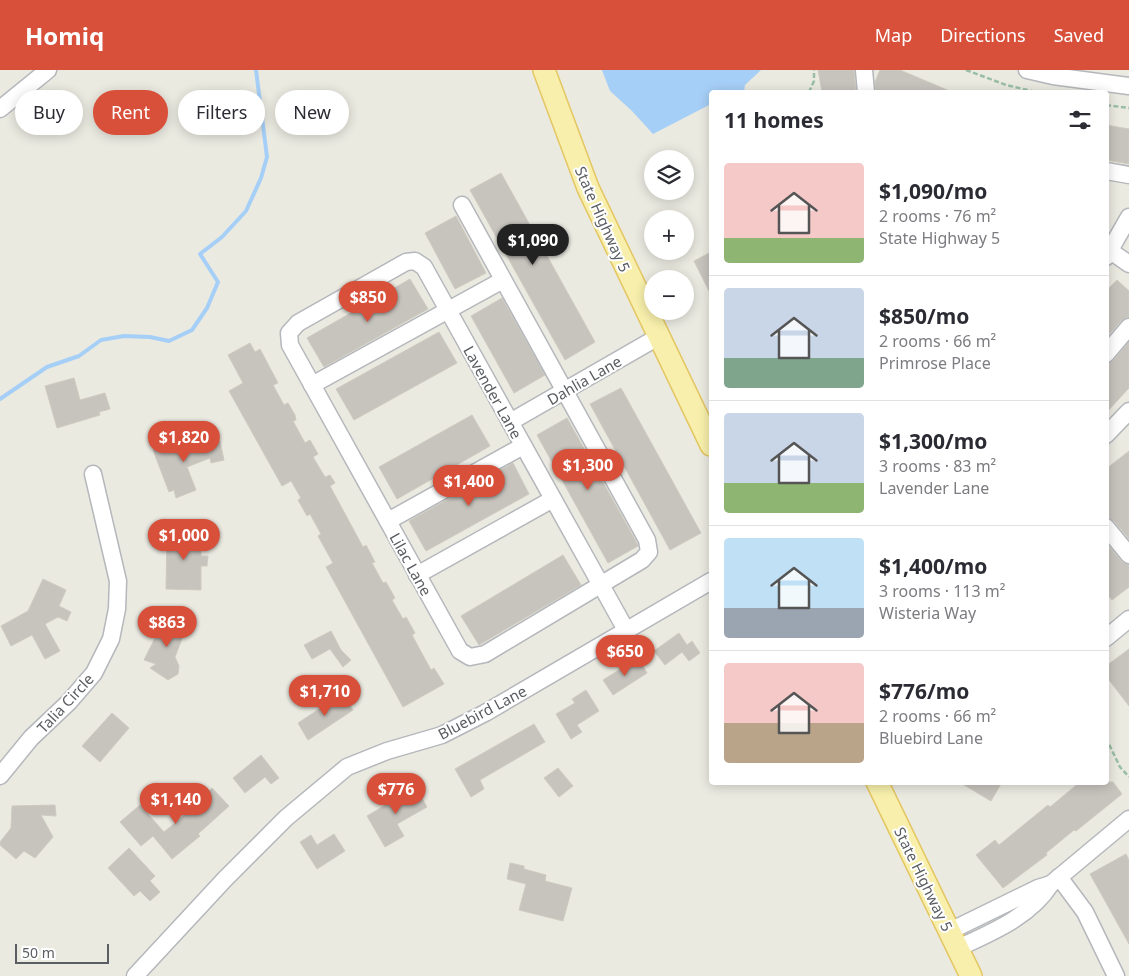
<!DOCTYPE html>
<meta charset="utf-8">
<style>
:root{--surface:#fff;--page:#f7f7f7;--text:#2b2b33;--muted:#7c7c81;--line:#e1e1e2;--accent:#d84f3a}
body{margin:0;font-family:"Noto Sans",sans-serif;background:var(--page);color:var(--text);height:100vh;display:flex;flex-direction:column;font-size:19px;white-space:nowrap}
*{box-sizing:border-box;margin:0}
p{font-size:16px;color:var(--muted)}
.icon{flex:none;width:28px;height:28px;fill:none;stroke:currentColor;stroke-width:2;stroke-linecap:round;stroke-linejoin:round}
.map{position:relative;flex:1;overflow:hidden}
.drawer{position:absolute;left:709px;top:20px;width:400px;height:695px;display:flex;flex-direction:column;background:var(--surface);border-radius:5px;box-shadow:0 2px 12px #0003}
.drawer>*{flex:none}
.guide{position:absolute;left:15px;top:20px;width:475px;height:45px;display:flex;gap:10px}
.tools{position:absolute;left:644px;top:80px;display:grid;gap:10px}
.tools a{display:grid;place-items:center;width:50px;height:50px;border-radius:50%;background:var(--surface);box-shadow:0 2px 12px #0003;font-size:25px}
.scale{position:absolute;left:15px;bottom:12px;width:94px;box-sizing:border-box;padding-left:5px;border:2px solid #5a5d61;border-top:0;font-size:14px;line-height:18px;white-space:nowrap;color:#5a5d61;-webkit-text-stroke:4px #fff;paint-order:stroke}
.price{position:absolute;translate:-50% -42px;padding:0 11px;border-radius:18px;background:var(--accent);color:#fff;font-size:16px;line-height:32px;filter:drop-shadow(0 1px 2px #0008)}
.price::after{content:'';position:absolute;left:50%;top:30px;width:15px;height:11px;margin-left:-8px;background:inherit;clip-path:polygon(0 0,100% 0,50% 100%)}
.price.current{background:#222;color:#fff}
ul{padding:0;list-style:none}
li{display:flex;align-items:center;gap:15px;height:125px;padding:0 15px}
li+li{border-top:1px solid var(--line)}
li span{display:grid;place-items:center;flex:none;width:140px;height:100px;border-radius:5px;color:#555}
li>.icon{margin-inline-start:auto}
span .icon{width:60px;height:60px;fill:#fffc;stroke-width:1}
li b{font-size:21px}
h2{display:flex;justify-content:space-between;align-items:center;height:60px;padding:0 15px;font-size:21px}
.chip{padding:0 18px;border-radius:22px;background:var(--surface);box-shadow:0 2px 12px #0003;font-size:18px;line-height:45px}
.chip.current{background:var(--accent);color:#fff}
header{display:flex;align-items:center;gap:30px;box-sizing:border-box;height:70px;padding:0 25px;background:var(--accent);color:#fff}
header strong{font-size:24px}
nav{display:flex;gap:28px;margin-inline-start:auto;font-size:18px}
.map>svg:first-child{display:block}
.water{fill:#a6cff7}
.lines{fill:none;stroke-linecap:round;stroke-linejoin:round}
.stream{stroke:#a6cff7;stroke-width:4}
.building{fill:#c7c4be;stroke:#cfcbc0}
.minor-casing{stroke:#b4b7bb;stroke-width:19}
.major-casing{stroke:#e4c662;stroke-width:24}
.path{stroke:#98bfa5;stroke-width:2.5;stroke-dasharray:5 2.5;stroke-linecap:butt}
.minor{stroke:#fff;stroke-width:16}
.major{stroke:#f7efab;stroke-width:21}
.labels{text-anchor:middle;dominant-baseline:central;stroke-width:4;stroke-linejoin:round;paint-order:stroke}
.street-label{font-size:15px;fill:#5a5d61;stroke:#fff}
</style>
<header>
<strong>Homiq</strong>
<nav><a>Map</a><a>Directions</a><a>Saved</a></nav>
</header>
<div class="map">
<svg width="1129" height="906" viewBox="0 0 1129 906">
<rect width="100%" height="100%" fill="#ebeae1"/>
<path class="water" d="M602,0H761L745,15L744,22L736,21L711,22V34L653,64L632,41L610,21Z"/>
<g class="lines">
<path class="stream" d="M0,329L47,297L79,286L101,270L124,266L150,267L169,271L192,260L207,238L218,212L200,184L222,167L246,141L261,108L267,87L256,0"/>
</g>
<g class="building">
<path d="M818,0H854L856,22H822Z"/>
<path d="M880,0H900L952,22H876L875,12Z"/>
<path d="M1106,55L1129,59V94L1106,90Z"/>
<path d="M501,103L595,272L565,290L470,120Z"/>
<path d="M456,146L486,203L455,219L425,163Z"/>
<path d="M711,182V225L694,191Z"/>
<path d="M410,209L428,239L324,297L307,268Z"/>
<path d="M1117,210L1129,221V247L1121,251L1106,268V221Z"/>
<path d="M502,228L545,305L514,323L471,246Z"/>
<path d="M439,262L457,293L354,350L336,319Z"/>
<path d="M1129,272V318L1106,343V294L1114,290Z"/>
<path d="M250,273L255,282L260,279L278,313L273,315L284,335L288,333L295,345L296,350L293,351L305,373L310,370L318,384L313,387L325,407L330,405L335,413L330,416L363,477L366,475L375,492L372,493L383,513L386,512L395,528L392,530L403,549L406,547L415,563L412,565L431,600L434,598L444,614L403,637L326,497L333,493L318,466L321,464L310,444L307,446L298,430L301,428L291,411L282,416L229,321L243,313L228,285Z"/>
<path d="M74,308L80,330L105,323L110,339L99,342L100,345L57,358L45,316Z"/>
<path d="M621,318L701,463L670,480L590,334Z"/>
<path d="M472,345L490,376L397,429L379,397Z"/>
<path d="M567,348L637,473L638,476L608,493L537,365Z"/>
<path d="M189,366L193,377L220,371L224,390L211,393L210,388L187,397L196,420L176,428L174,420L169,422L153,380Z"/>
<path d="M1129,381V469L1114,451L1106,447V399Z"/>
<path d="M513,393L529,424L426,481L409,451Z"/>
<path d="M170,461L201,462V486H208L207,496H201V520L166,519L167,462Z"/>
<path d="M1106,473L1122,492L1129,495V517L1112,530L1106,523Z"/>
<path d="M563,485L581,515L479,575L461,546Z"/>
<path d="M43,509L66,520L59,536L71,542L67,551L58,547L45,554L60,581L45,589L32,565L11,576L1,556L28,541Z"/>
<path d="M166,546L182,552L185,561L175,587L179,596L178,604L168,610L150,598L156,594L144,590Z"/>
<path d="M331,561L341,580L351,590L343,597L330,579L312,589L304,575Z"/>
<path d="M679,563L687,575L692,571L700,583L689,591L682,582L665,595L654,581Z"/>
<path d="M1129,579V636L1106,606V596Z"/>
<path d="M638,588L647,603L613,625L603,610Z"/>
<path d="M586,620L599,641L577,655L582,662L571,669L556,644L575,633L572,629Z"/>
<path d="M342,624L353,640L308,670L298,653Z"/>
<path d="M112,643L129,658L100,692L82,676Z"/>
<path d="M534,654L545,672L480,710L484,719L471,727L455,699Z"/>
<path d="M261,685L279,708L271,714L265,707L245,723L233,708Z"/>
<path d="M558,698L573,716L559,727L544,708Z"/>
<path d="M959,712H1002L991,731Z"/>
<path d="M1080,712H1113L1122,724L1076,761L1074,760L1046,783L1047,785L1003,818L976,785L995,770L999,775L1048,735L1050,737Z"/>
<path d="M414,715L427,737L397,754L404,766L385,777L367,746L389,733L387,731Z"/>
<path d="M212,718L229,736L198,764L200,766L172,789L153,766L141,776L120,752L140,735L164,762L192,739Z"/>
<path d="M55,735L56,746L41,745L53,767L35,788L24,781L16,789L0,775V772L11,758L12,736Z"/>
<path d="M334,764L345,781L317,799L300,772L311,765L317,775Z"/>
<path d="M129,778L155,806L150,811L160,822L150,831L140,821L134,826L108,798Z"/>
<path d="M1126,784L1129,790V874L1090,804Z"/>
<path d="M510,793L524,796V799L546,805L545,811L572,818L563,851L519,840L526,814L507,809Z"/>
</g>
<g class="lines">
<g class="minor-casing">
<g id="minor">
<path d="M864,0L866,22"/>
<path d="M1027,0L1053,6L1129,16"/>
<path d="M0,39L48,0"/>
<path d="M1106,101L1129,105"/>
<path d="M462,135L647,470L649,482L642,490L485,584L470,587L460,581L290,275L289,263L298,253L406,192L415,191L424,197L601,515L626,560"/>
<path d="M1106,178L1129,194"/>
<path d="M1106,187L1129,147"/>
<path d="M1106,284L1129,257"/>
<path d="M312,315L503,210"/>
<path d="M510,352L658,267"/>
<path d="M1106,365L1129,341"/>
<path d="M388,451L523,376"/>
<path d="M1106,457L1129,485"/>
<path d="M417,505L553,429"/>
<path d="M1106,568L1129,549"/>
<path d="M0,706L31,668L69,632L94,603L111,569L117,539L118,511L93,404"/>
<path d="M1059,807L1085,842L1116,906"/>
<path d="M950,861L1038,818L1051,814"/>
<path d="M958,878C992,862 1030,847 1051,814L1129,749"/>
<path d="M135,906L225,809L286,748L347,697L387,681L442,665L485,643L711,511"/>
</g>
</g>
<g class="major-casing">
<g id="major">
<path d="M544,0L588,118L711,375"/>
<path d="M877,712L971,906"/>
</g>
</g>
<g class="path">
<path d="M966,0L1006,15L1036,22"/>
<path d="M809,22L814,11V0"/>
<path d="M1106,35L1129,38"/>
<path d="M1106,668L1120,697L1129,707"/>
</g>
<use href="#minor" class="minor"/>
<use href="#major" class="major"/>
</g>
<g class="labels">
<g class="street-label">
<text transform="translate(603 149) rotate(66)">State Highway 5</text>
<text transform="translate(584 310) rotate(-30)">Dahlia Lane</text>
<text transform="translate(493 322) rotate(61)">Lavender Lane</text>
<text transform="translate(411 494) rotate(61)">Lilac Lane</text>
<text transform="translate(65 633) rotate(-47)">Talia Circle</text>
<text transform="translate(482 642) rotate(-28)">Bluebird Lane</text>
<text transform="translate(924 809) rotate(64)">State Highway 5</text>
</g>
</g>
</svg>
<div class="tools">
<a><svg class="icon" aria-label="layers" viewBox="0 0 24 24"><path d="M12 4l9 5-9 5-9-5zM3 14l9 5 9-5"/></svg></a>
<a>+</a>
<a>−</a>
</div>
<div class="scale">50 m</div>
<b class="price current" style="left:533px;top:196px">$1,090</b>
<b class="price" style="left:368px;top:253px">$850</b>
<b class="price" style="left:184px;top:393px">$1,820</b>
<b class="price" style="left:588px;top:421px">$1,300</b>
<b class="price" style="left:469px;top:437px">$1,400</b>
<b class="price" style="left:184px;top:491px">$1,000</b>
<b class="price" style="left:167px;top:578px">$863</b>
<b class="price" style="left:625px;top:607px">$650</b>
<b class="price" style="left:325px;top:647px">$1,710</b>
<b class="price" style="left:396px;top:745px">$776</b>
<b class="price" style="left:176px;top:755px">$1,140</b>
<div class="guide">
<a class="chip">Buy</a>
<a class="chip current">Rent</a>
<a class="chip">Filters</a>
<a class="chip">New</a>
</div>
<section class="drawer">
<h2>11 homes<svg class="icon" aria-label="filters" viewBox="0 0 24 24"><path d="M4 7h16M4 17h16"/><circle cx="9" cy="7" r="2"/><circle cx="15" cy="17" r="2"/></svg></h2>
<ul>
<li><span style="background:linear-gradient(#f6c9c9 75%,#8fb573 0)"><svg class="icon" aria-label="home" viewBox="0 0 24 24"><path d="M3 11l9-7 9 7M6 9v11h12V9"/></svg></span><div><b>$1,090/mo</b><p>2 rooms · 76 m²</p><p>State Highway 5</p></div></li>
<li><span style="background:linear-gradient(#c9d6e8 70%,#7fa58c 0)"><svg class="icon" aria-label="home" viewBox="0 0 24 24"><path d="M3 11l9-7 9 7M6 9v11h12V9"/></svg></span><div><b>$850/mo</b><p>2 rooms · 66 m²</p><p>Primrose Place</p></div></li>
<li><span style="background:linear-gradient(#c9d6e8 70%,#8fb573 0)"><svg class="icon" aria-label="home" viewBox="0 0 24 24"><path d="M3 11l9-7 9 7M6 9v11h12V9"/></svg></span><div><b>$1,300/mo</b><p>3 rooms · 83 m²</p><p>Lavender Lane</p></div></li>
<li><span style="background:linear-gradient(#bfe0f5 70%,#9aa5b1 0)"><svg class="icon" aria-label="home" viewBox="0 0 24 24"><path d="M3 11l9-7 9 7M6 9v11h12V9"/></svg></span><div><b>$1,400/mo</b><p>3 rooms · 113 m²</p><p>Wisteria Way</p></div></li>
<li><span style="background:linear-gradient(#f6c9c9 60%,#b9a48a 0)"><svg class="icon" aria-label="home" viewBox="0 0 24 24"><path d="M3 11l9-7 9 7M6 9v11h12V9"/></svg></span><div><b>$776/mo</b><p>2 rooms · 66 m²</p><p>Bluebird Lane</p></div></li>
</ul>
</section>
</div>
